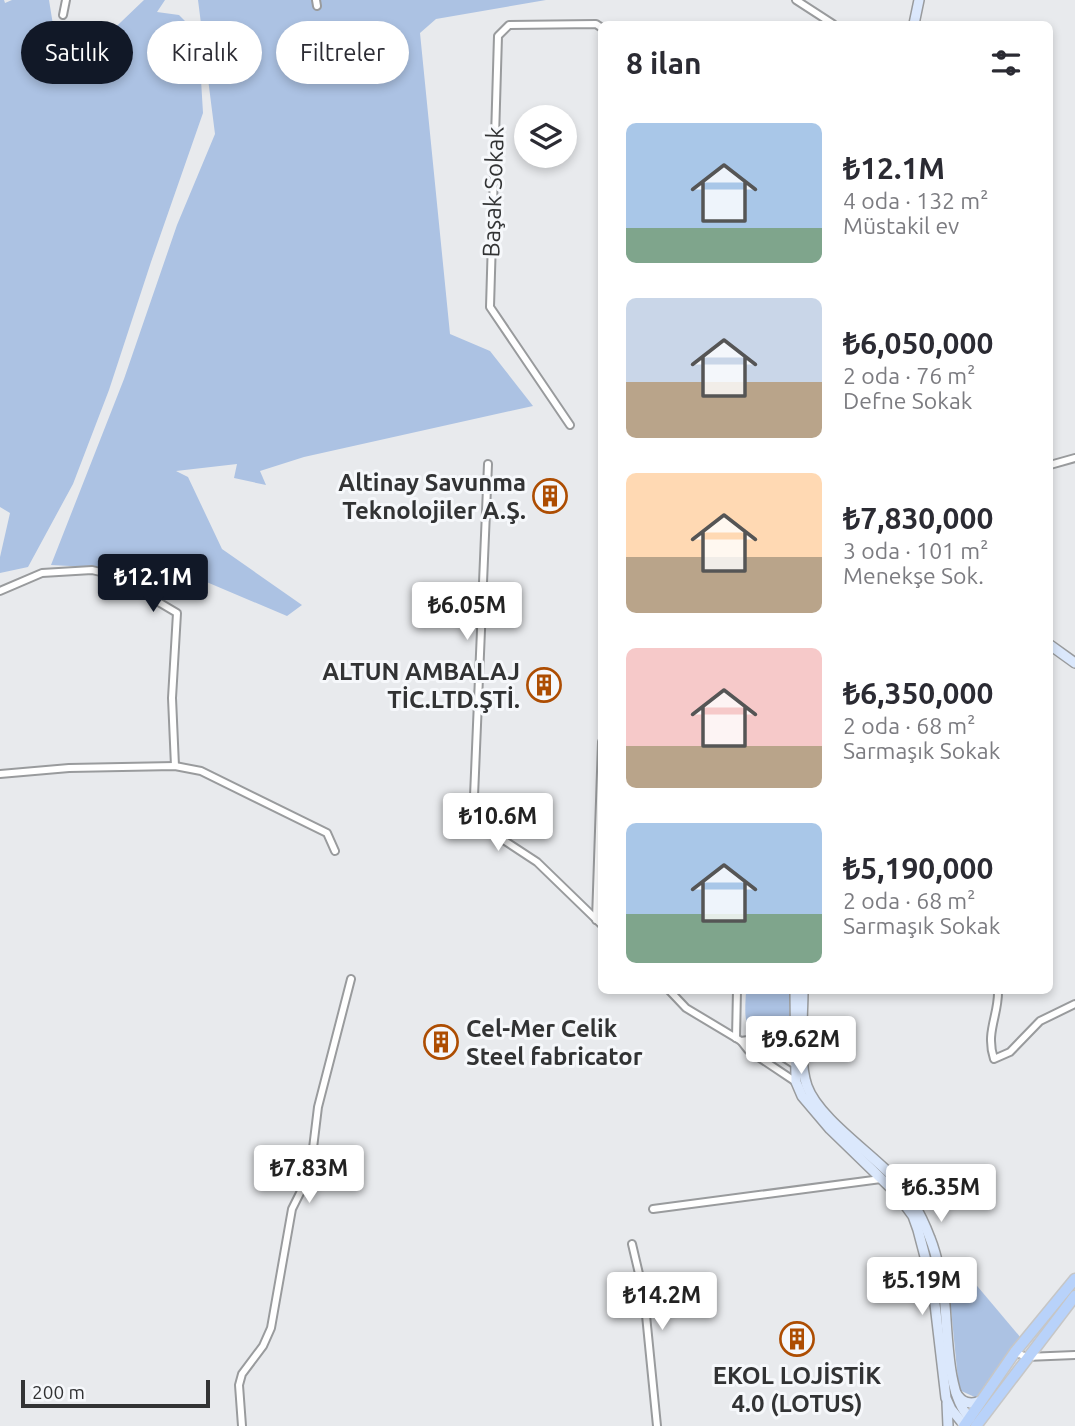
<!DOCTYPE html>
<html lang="tr">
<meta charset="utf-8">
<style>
:root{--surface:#fff;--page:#f2f2f3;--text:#2b2b33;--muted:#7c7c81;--accent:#111827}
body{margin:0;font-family:Ubuntu,sans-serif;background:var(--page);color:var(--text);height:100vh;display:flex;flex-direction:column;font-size:26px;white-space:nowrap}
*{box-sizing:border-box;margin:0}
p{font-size:23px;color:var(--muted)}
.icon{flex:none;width:38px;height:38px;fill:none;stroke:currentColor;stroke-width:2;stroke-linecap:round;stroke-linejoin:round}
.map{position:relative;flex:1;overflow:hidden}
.panel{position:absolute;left:598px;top:21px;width:455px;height:973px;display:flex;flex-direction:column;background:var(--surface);border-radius:10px;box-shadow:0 4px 10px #0003}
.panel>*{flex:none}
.guide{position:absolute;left:21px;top:21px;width:472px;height:63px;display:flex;gap:14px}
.controls{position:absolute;left:514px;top:105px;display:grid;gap:14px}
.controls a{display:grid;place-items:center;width:63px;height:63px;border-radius:50%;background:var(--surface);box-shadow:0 4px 10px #0003;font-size:35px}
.scale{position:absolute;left:21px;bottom:18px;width:189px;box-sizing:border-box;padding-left:7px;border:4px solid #323334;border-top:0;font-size:19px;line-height:24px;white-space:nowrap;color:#323334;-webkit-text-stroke:5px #f6f8fb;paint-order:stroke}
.price{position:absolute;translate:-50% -60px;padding:0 16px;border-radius:7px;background:#fff;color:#222;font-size:23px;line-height:46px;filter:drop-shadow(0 2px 4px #0008)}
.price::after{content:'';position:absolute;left:50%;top:42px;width:21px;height:16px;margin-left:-10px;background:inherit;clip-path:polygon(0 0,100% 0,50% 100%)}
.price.current{background:var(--accent);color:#fff}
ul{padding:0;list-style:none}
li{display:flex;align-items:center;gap:21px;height:175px;padding:0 28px}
li span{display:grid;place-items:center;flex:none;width:196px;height:140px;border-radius:10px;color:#555}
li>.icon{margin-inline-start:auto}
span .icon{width:84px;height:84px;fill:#fffc;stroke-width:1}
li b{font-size:30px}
h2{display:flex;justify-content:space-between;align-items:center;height:84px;padding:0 28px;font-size:30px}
.chip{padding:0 24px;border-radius:32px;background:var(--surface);box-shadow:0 4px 10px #0003;font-size:24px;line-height:63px}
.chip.current{background:var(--accent);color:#fff}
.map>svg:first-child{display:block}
.green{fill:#acc2e3}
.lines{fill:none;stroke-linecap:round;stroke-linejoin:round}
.street-casing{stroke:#999b9d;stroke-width:10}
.secondary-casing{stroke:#999b9d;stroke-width:12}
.primary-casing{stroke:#c6c6c6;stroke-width:13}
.street{stroke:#fff;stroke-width:6}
.secondary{stroke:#dbe8fc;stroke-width:9}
.primary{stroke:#b8d2fa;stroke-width:10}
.labels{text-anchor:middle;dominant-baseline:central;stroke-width:6;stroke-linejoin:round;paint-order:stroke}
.street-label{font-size:24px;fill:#323334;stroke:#f6f8fb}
.poi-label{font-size:24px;font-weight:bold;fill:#323334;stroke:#f6f8fb;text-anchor:end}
</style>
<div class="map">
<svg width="1075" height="1426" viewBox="0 0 1075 1426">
<rect width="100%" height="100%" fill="#e8eaed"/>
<g class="green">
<path d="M0,0H4L5,3L12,0H49L58,56L98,44L144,0H165L157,12L179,15L189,25L200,63L203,113L151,262L109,390L73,484L28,567L0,573V557L10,513L0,507Z"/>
<path d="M198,0H546L436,19L420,33L450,334L490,351L533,406L304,457L260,471L266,485L234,478L237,464L176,471L188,477L222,549L302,605L287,616L183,572L51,565L124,379L177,225L215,134Z"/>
<path d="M746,991H789C789,1010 793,1036 777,1049C744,1029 744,1029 746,991Z"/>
<path d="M967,1274L1021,1338L977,1398L959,1390L949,1289Z"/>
</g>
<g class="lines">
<g class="street-casing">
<g id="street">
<path d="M316,0L317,6"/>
<path d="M796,0L833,24"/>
<path d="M63,15L66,0"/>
<path d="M570,425L490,307L498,36L509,25L596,24L602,28"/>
<path d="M488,464L473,820L537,862L602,925"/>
<path d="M1050,465L1075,458"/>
<path d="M0,591L42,573L92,570L113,575L177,613L172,698L175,766"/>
<path d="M0,774L69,768L175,766L201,771L327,833L335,851"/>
<path d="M596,920L602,742"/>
<path d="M669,990L686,1008L741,1041L748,1050L796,1082"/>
<path d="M998,990C999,1015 985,1032 994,1059L1010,1052L1040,1021L1075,1004"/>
<path d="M736,1038L737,990"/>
<path d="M741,1041L755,1039L797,1066"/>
<path d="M653,1209L881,1179"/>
<path d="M632,1244L644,1295L657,1426"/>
<path d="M1015,1352L1026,1357L1075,1355"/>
<path d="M242,1426L239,1385L242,1374L263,1346L271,1328L292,1209L310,1173L318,1107L351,979"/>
</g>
</g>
<g class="secondary-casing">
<g id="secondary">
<path d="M914,24L919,0"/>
<path d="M1050,645L1075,663"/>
<path d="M795,990L796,1082L802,1096L830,1129L897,1194L913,1216L918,1230L933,1287L946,1398L951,1409L965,1426"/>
<path d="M803,990C803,1019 798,1060 807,1086C818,1117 868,1151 891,1175C910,1193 921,1214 930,1238C937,1255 941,1277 944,1295C948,1328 946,1396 970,1418"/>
<path d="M956,1393C962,1403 970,1405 981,1401"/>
<path d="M947,1403L948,1426"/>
</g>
</g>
<g class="primary-casing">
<g id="primary">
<path d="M964,1426L1015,1352L1075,1279"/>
<path d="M976,1426L1075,1296"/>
</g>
</g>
<use href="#street" class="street"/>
<use href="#secondary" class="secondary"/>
<use href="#primary" class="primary"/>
</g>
<defs>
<g id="building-ring" transform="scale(1.75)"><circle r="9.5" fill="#f6f8fb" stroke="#ad4d02" stroke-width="1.5"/><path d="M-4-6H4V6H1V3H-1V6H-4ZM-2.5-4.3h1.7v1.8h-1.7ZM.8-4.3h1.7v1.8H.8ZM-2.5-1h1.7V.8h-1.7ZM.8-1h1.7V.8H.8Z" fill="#ad4d02"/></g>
</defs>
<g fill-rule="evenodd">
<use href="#building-ring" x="550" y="496"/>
<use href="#building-ring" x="544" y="685"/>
<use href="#building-ring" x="441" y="1042"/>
<use href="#building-ring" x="797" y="1339"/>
</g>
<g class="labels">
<g class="street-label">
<text transform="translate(493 192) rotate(-88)">Başak Sokak</text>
</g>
<g class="poi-label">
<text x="526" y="482">Altinay Savunma<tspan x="526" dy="28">Teknolojiler A.Ş.</tspan></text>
<text x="520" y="671">ALTUN AMBALAJ<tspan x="520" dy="28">TİC.LTD.ŞTİ.</tspan></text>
<text x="466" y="1028" text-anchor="start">Cel-Mer Celik<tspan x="466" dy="28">Steel fabricator</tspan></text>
<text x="797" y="1375" text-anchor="middle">EKOL LOJİSTİK<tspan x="797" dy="28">4.0 (LOTUS)</tspan></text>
</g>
</g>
</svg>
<div class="controls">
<a><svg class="icon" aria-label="layers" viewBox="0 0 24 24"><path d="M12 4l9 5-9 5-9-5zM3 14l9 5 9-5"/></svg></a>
</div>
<div class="scale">200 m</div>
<b class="price current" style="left:153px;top:614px">₺12.1M</b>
<b class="price" style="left:467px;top:642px">₺6.05M</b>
<b class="price" style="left:498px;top:853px">₺10.6M</b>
<b class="price" style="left:801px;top:1076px">₺9.62M</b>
<b class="price" style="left:309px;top:1205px">₺7.83M</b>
<b class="price" style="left:941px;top:1224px">₺6.35M</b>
<b class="price" style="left:922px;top:1317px">₺5.19M</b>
<b class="price" style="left:662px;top:1332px">₺14.2M</b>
<div class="guide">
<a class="chip current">Satılık</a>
<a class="chip">Kiralık</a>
<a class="chip">Filtreler</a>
</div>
<section class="panel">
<h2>8 ilan<svg class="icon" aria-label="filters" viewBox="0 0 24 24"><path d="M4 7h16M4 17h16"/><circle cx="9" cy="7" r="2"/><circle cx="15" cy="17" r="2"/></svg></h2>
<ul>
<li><span style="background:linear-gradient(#a9c7e8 75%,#7fa58c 0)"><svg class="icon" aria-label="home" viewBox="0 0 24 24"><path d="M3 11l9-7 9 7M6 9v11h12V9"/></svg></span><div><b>₺12.1M</b><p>4 oda · 132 m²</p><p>Müstakil ev</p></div></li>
<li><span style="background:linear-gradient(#c9d6e8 60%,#b9a48a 0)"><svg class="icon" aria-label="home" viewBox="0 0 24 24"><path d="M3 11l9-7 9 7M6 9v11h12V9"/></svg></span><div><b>₺6,050,000</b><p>2 oda · 76 m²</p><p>Defne Sokak</p></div></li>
<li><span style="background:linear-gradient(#ffd9b3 60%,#b9a48a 0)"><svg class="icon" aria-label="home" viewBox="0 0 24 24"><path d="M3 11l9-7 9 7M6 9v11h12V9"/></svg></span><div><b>₺7,830,000</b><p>3 oda · 101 m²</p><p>Menekşe Sok.</p></div></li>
<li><span style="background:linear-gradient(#f6c9c9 70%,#b9a48a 0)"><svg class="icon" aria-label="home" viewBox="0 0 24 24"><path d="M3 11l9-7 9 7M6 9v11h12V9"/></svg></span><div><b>₺6,350,000</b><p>2 oda · 68 m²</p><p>Sarmaşık Sokak</p></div></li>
<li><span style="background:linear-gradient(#a9c7e8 65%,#7fa58c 0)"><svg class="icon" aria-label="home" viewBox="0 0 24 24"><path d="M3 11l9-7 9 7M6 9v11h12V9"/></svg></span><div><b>₺5,190,000</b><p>2 oda · 68 m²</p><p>Sarmaşık Sokak</p></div></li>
</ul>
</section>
</div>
